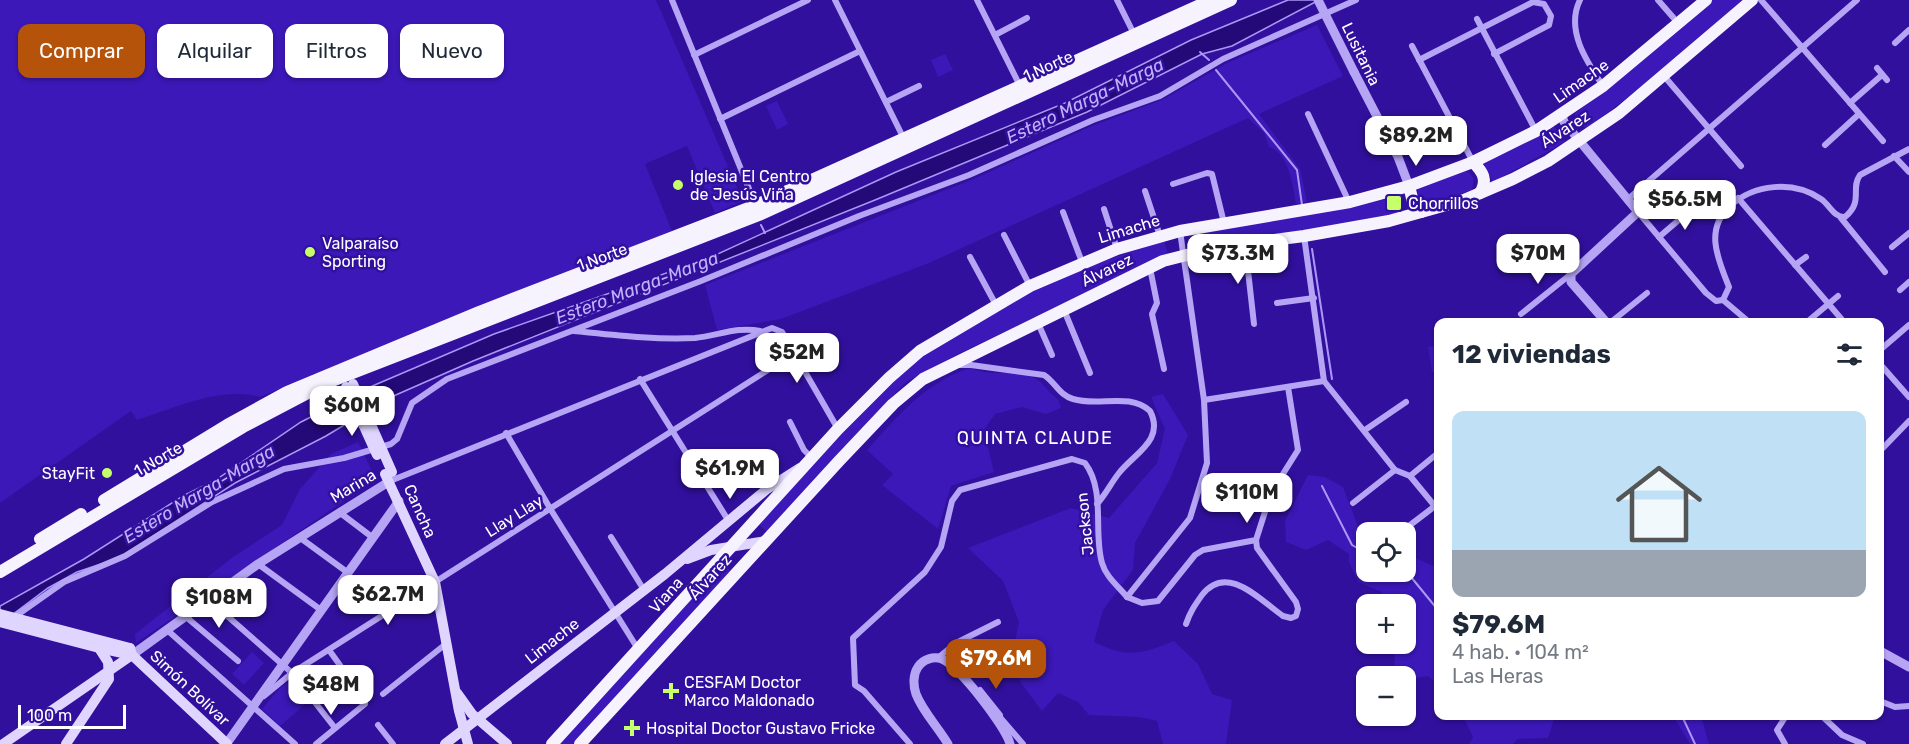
<!DOCTYPE html>
<html lang="es">
<meta charset="utf-8">
<style>
:root{--surface:#fff;--page:#f2f2f3;--text:#1f2937;--muted:#747a83;--line:#e0e1e3;--accent:#b45309}
body{margin:0;font-family:Rubik,sans-serif;background:var(--page);color:var(--text);height:100vh;display:flex;flex-direction:column;font-size:22px;white-space:nowrap}
*{box-sizing:border-box;margin:0}
p{font-size:20px;color:var(--muted)}
.icon{flex:none;width:33px;height:33px;fill:none;stroke:currentColor;stroke-width:2;stroke-linecap:round;stroke-linejoin:round}
.map{position:relative;flex:1;overflow:hidden}
.side{position:absolute;left:1434px;top:318px;width:450px;height:402px;display:flex;flex-direction:column;background:var(--surface);border-radius:12px;box-shadow:0 2px 4px #0004}
.side>*{flex:none}
.guide{position:absolute;left:18px;top:24px;width:570px;height:54px;display:flex;gap:12px}
.fabs{position:absolute;left:1356px;top:522px;display:grid;gap:12px}
.fabs a{display:grid;place-items:center;width:60px;height:60px;border-radius:12px;background:var(--surface);box-shadow:0 2px 4px #0004;font-size:30px}
.scale{position:absolute;left:18px;bottom:15px;width:108px;box-sizing:border-box;padding-left:6px;border:3px solid #fff;border-top:0;font-size:16px;line-height:21px;white-space:nowrap;color:#fff;-webkit-text-stroke:4px #31109d;paint-order:stroke}
.price{position:absolute;translate:-50% -51px;padding:0 14px;border-radius:12px;background:#fff;color:#222;font-size:20px;line-height:39px;filter:drop-shadow(0 2px 3px #0008)}
.price::after{content:'';position:absolute;left:50%;top:36px;width:18px;height:14px;margin-left:-9px;background:inherit;clip-path:polygon(0 0,100% 0,50% 100%)}
.price.selected{background:var(--accent);color:#fff}
ul{padding:0;list-style:none}
li{display:grid;align-content:center;gap:12px;height:318px;padding:0 18px}
li+li{border-top:2px solid var(--line)}
li span{display:grid;place-items:center;height:186px;border-radius:12px;color:#555}
li>.icon{margin-inline-start:auto}
span .icon{width:108px;height:108px;fill:#fffc;stroke-width:1}
li b{font-size:26px}
h2{display:flex;justify-content:space-between;align-items:center;height:72px;padding:0 18px;font-size:26px}
.pill{padding:0 21px;border-radius:12px;background:var(--surface);box-shadow:0 2px 4px #0004;font-size:21px;line-height:54px}
.pill.selected{background:var(--accent);color:#fff}
.map>svg:first-child{display:block}
.green{fill:#3b18b7}
.water{fill:#240978;stroke:#ab97f8;stroke-width:1.5}
.lines{fill:none;stroke-linecap:round;stroke-linejoin:round}
.stream{stroke:#ab97f8;stroke-width:2}
.minor{stroke:#b6a5f5;stroke-width:6}
.tertiary{stroke:#b6a5f5;stroke-width:9}
.secondary{stroke:#dfd5fe;stroke-width:10}
.primary{stroke:#f6f3ff;stroke-width:12}
.tertiary-bridge{stroke:#b6a5f5;stroke-width:9}
.secondary-bridge{stroke:#dfd5fe;stroke-width:10}
.poi-dot{fill:#c6ff69;stroke:#31109d;stroke-width:2}
.labels{text-anchor:middle;dominant-baseline:central;stroke-width:5;stroke-linejoin:round;paint-order:stroke}
.street-label{font-size:16px;fill:#fff;stroke:#31109d}
.poi-label{font-size:16px;fill:#fff;stroke:#31109d;text-anchor:start}
.water-label{font-size:18px;font-style:italic;fill:#c1b1fb;stroke:#31109d}
.neighbourhood-label{font-size:18px;letter-spacing:1.5px;fill:#fff;stroke:#31109d}
</style>
<div class="map">
<svg width="1909" height="744" viewBox="0 0 1909 744">
<rect width="100%" height="100%" fill="#31109d"/>
<g class="green">
<path d="M0,0H656L743,201L715,213L687,146L645,164L672,231L260,397C220,386 175,408 137,420L131,411L0,503Z"/>
<path d="M1713,0H1743L1648,82L1586,129L1574,114L1607,90Z"/>
<path d="M1317,25L1343,76L1259,114L1300,169L1307,202L1296,204C1293,186 1289,153 1269,147L1264,133L1248,118L929,263L781,319L717,330L705,285L971,180L1094,125L1162,100L1227,63Z"/>
<path d="M945,54L953,70L938,77L931,60Z"/>
<path d="M777,101L788,124L777,130L766,106Z"/>
<path d="M1554,126L1565,142L1493,182L1483,162Z"/>
<path d="M1463,171L1469,172L1474,179L1472,190L1424,206L1418,201V188Z"/>
<path d="M1394,198L1399,214L1306,232L1200,247L1198,232Z"/>
<path d="M1164,240L1168,254L960,353L906,382L767,532L757,523L894,376L920,356L1040,283Z"/>
<path d="M1438,345V371L1432,372L1428,347Z"/>
<path d="M971,368C1000,381 1026,361 1048,390C1054,398 1060,398 1061,408L1046,414L1022,407L995,414L984,430L994,472L951,486L938,529L882,485L893,474L867,450C896,418 927,380 971,368Z"/>
<path d="M1163,394L1188,435L1170,479L1135,543L1133,570L1103,610L1094,642C1128,658 1139,655 1174,641L1198,664L1212,694L1232,700L1226,744H1163L1157,721C1134,714 1113,717 1089,715L1078,702L1058,693L1042,711L1021,683L1011,660L1019,622L1003,581L968,548L1071,508L1109,518L1157,463L1165,429L1151,397Z"/>
<path d="M358,442L376,479L136,643L135,634L233,557L282,525L300,489L331,454Z"/>
<path d="M1308,475L1325,477L1343,487L1362,537L1366,542V572H1406V554L1438,568V685L1428,676L1406,680V676H1394L1395,644H1406V604H1387L1382,592L1358,582L1349,562V554L1328,540L1306,550L1286,542L1285,521Z"/>
<path d="M721,564L732,571L574,744H557Z"/>
<path d="M252,652L264,663L244,685L232,674Z"/>
<path d="M293,680L309,701L280,726L262,709L280,688Z"/>
<path d="M1463,716H1555L1548,738L1517,739L1513,744H1469L1473,737Z"/>
<path d="M1673,716H1701L1709,744H1690Z"/>
</g>
<path class="water" d="M1288,0H1319L1232,46L1202,54L1087,112L875,200L473,361L389,398L326,436L235,483L119,558L77,572L48,588L0,624V606L84,559L183,496L217,479L301,422L370,387L494,334L709,258L896,172L1065,103L1191,40Z"/>
<g class="lines">
<g class="stream">
<path d="M1200,52L1209,60"/>
<path d="M1216,70L1297,170L1302,205"/>
<path d="M761,225L765,233"/>
<path d="M1312,249L1332,379"/>
<path d="M1322,486L1352,545L1366,553"/>
<path d="M1401,572L1411,577L1438,610"/>
<path d="M1682,716L1695,744"/>
</g>
<g class="minor">
<path d="M672,0L756,206"/>
<path d="M835,0L904,139"/>
<path d="M977,0L1020,86"/>
<path d="M1117,0L1134,34"/>
<path d="M1580,0C1565,30 1587,62 1603,86"/>
<path d="M1658,0L1678,23"/>
<path d="M1761,0L1883,141"/>
<path d="M1477,19L1536,131"/>
<path d="M995,35L1027,18"/>
<path d="M1895,43L1909,30"/>
<path d="M1412,46L1473,162"/>
<path d="M694,55L808,0"/>
<path d="M1419,60L1533,2L1544,4L1551,16L1549,25L1494,54"/>
<path d="M1877,68L1887,80"/>
<path d="M1664,76L1741,166"/>
<path d="M886,102L919,86"/>
<path d="M1850,103L1882,75"/>
<path d="M1308,114L1349,202"/>
<path d="M720,119L860,51"/>
<path d="M1825,145L1859,114"/>
<path d="M1894,156L1909,172"/>
<path d="M1173,184L1207,173L1212,174L1224,223"/>
<path d="M1145,191L1160,236"/>
<path d="M1738,198L1844,322"/>
<path d="M1627,200L1857,0"/>
<path d="M1104,209L1117,249"/>
<path d="M1063,212L1082,262"/>
<path d="M1638,212L1706,293L1716,301L1723,300"/>
<path d="M1841,218L1885,272"/>
<path d="M1004,235L1030,286"/>
<path d="M1304,236L1324,381L1395,470L1410,476L1438,510"/>
<path d="M1659,237L1695,206"/>
<path d="M1245,244L1254,324"/>
<path d="M1892,247L1909,233"/>
<path d="M970,257L996,305"/>
<path d="M1795,265L1806,257"/>
<path d="M1150,268L1157,303L1152,314L1164,369"/>
<path d="M1900,290L1909,282"/>
<path d="M1723,300L1729,287C1718,259 1704,230 1730,206C1754,184 1793,180 1821,199C1829,204 1834,218 1845,217C1864,201 1850,189 1860,175L1909,149"/>
<path d="M1723,300L1749,322"/>
<path d="M1277,303L1314,298"/>
<path d="M1064,310L1090,373"/>
<path d="M1521,314L1571,274"/>
<path d="M1611,322L1647,293"/>
<path d="M1807,322L1838,296"/>
<path d="M1038,323L1052,355"/>
<path d="M574,331C614,335 654,340 695,338C717,336 738,326 760,331"/>
<path d="M1880,350L1909,325"/>
<path d="M1880,364L1909,397"/>
<path d="M959,365H971L1044,375C1056,383 1059,395 1073,399C1099,407 1129,392 1150,411C1165,440 1135,453 1119,473C1111,483 1106,494 1097,504"/>
<path d="M640,379L728,520"/>
<path d="M1204,400L1324,381"/>
<path d="M790,422L804,450L811,457"/>
<path d="M1365,430L1406,402"/>
<path d="M506,433L551,510L638,649"/>
<path d="M1881,450L1909,421"/>
<path d="M1410,476L1438,453"/>
<path d="M390,481L772,328L782,332L838,429"/>
<path d="M1353,503L1395,470"/>
<path d="M339,512L372,537"/>
<path d="M1401,532L1435,506"/>
<path d="M299,537L347,572"/>
<path d="M611,537L644,590"/>
<path d="M258,564L321,610"/>
<path d="M1127,597L1190,518L1207,463L1204,400L1180,231"/>
<path d="M1127,597L1142,603L1158,601L1195,555L1203,550L1256,540L1271,493L1298,450L1288,387"/>
<path d="M208,599L292,673L335,728"/>
<path d="M185,616L238,661"/>
<path d="M13,618L64,582L125,556L212,502L284,469L344,458L391,444L397,439L412,403L447,379L701,281L859,216L969,175L1093,120L1160,96L1223,59L1356,0"/>
<path d="M1186,624C1190,612 1195,605 1202,595C1227,563 1259,599 1283,616L1291,618L1296,616L1298,609L1296,602L1257,548L1256,540"/>
<path d="M166,629L295,744"/>
<path d="M939,657L956,643L998,622"/>
<path d="M980,690L1000,715"/>
<path d="M383,694L447,643"/>
<path d="M264,696L292,673L793,354"/>
<path d="M1880,701L1895,707L1909,706"/>
<path d="M998,715L1023,744"/>
<path d="M1822,716L1842,735L1863,744"/>
<path d="M378,725L393,744"/>
<path d="M316,744L365,704V700L329,650"/>
<path d="M910,744L864,691L855,685L853,638L925,572L941,547L952,501L960,490L1072,459L1085,463C1106,491 1093,532 1102,563C1106,577 1118,586 1127,597"/>
<path d="M1785,744L1777,730L1786,716"/>
</g>
<g class="tertiary">
<path d="M1354,72L1398,157L1409,186"/>
<path d="M1562,115L1564,122L1638,212L1571,274V282L1606,322"/>
<path d="M1880,651L1909,667"/>
<path d="M132,655L258,564L390,481"/>
<path d="M227,743L399,501"/>
<path d="M948,744C938,727 923,712 916,694C913,685 913,674 918,667C923,659 934,656 942,659C958,665 1006,727 1010,744"/>
</g>
<g class="secondary">
<path d="M385,474L435,582L459,711L468,744"/>
<path d="M687,559L711,550L766,541"/>
<path d="M99,648L132,655"/>
<path d="M130,648L132,655L227,744"/>
<path d="M457,693L472,714L507,744"/>
<path d="M3,744L132,655"/>
<path d="M66,744L109,679L108,662L99,648"/>
<path d="M445,744L665,574L767,489L800,468"/>
</g>
<g class="primary">
<path d="M1473,162C1483,172 1488,180 1480,193"/>
<path d="M1409,186L1413,202L1421,212"/>
<path d="M104,500L227,425L287,392L479,312L756,205L1211,0"/>
<path d="M40,539L81,514"/>
<path d="M0,572L243,427L327,383L759,215L1231,0"/>
<path d="M552,744L838,429L889,378L920,351L1030,286L1117,249L1180,231L1350,202L1409,186L1473,162L1536,131L1603,86L1706,0"/>
<path d="M580,744L839,461L893,404L923,379L1163,261L1214,248L1304,236L1389,221L1464,200L1513,179L1548,161L1619,113L1752,0"/>
</g>
<path class="tertiary-bridge" d="M1318,0L1354,72"/>
<g class="secondary-bridge">
<path d="M353,384L392,472"/>
<path d="M346,387L377,455"/>
<path d="M0,614L130,648"/>
<path d="M0,622L99,648"/>
</g>
</g>
<g class="poi-dot">
<circle cx="678" cy="185" r="6"/>
<rect x="1386" y="195" width="16" height="16" rx="3"/>
<circle cx="310" cy="252" r="6"/>
<circle cx="107" cy="473" r="6"/>
<path d="M668 682h6v6h6v6h-6v6h-6v-6h-6v-6h6z"/>
<path d="M629 719h6v6h6v6h-6v6h-6v-6h-6v-6h6z"/>
</g>
<g class="labels">
<g class="street-label">
<text transform="translate(1361 54) rotate(64)">Lusitania</text>
<text transform="translate(1048 66) rotate(-24)">1 Norte</text>
<text transform="translate(1581 81) rotate(-35)">Limache</text>
<text transform="translate(1565 129) rotate(-33)">Álvarez</text>
<text transform="translate(1129 229) rotate(-17)">Limache</text>
<text transform="translate(602 257) rotate(-20)">1 Norte</text>
<text transform="translate(1107 270) rotate(-26)">Álvarez</text>
<text transform="translate(158 459) rotate(-30)">1 Norte</text>
<text transform="translate(353 486) rotate(-31)">Marina</text>
<text transform="translate(420 511) rotate(66)">Cancha</text>
<text transform="translate(514 516) rotate(-32)">Llay Llay</text>
<text transform="translate(1085 524) rotate(-96)">Jackson</text>
<text transform="translate(710 577) rotate(-48)">Álvarez</text>
<text transform="translate(666 595) rotate(-48)">Viana</text>
<text transform="translate(552 641) rotate(-38)">Limache</text>
<text transform="translate(190 688) rotate(43)">Simón Bolívar</text>
</g>
<g class="poi-label">
<text x="690" y="176">Iglesia El Centro<tspan x="690" dy="18">de Jesús Viña</tspan></text>
<text x="1408" y="203">Chorrillos</text>
<text x="322" y="243">Valparaíso<tspan x="322" dy="18">Sporting</tspan></text>
<text x="95" y="473" text-anchor="end">StayFit</text>
<text x="684" y="682">CESFAM Doctor<tspan x="684" dy="18">Marco Maldonado</tspan></text>
<text x="646" y="728">Hospital Doctor Gustavo Fricke</text>
</g>
<g class="water-label">
<text transform="translate(1085 101) rotate(-26)">Estero Marga-Marga</text>
<text transform="translate(637 288) rotate(-21)">Estero Marga-Marga</text>
<text transform="translate(199 494) rotate(-31)">Estero Marga-Marga</text>
</g>
<g class="neighbourhood-label">
<text x="1035" y="438">QUINTA CLAUDE</text>
</g>
</g>
</svg>
<div class="fabs">
<a><svg class="icon" aria-label="locate" viewBox="0 0 24 24"><circle cx="12" cy="12" r="6"/><path d="M12 2v4M12 18v4M2 12h4M18 12h4"/></svg></a>
<a>+</a>
<a>−</a>
</div>
<div class="scale">100 m</div>
<b class="price" style="left:1416px;top:167px">$89.2M</b>
<b class="price" style="left:1685px;top:231px">$56.5M</b>
<b class="price" style="left:1238px;top:285px">$73.3M</b>
<b class="price" style="left:1538px;top:285px">$70M</b>
<b class="price" style="left:797px;top:384px">$52M</b>
<b class="price" style="left:352px;top:437px">$60M</b>
<b class="price" style="left:730px;top:500px">$61.9M</b>
<b class="price" style="left:1247px;top:524px">$110M</b>
<b class="price" style="left:388px;top:626px">$62.7M</b>
<b class="price" style="left:219px;top:629px">$108M</b>
<b class="price selected" style="left:996px;top:690px">$79.6M</b>
<b class="price" style="left:331px;top:716px">$48M</b>
<div class="guide">
<a class="pill selected">Comprar</a>
<a class="pill">Alquilar</a>
<a class="pill">Filtros</a>
<a class="pill">Nuevo</a>
</div>
<section class="side">
<h2>12 viviendas<svg class="icon" aria-label="filters" viewBox="0 0 24 24"><path d="M4 7h16M4 17h16"/><circle cx="9" cy="7" r="2"/><circle cx="15" cy="17" r="2"/></svg></h2>
<ul>
<li><span style="background:linear-gradient(#bfe0f5 75%,#9aa5b1 0)"><svg class="icon" aria-label="home" viewBox="0 0 24 24"><path d="M3 11l9-7 9 7M6 9v11h12V9"/></svg></span><div><b>$79.6M</b><p>4 hab. · 104 m²</p><p>Las Heras</p></div></li>
</ul>
</section>
</div>
